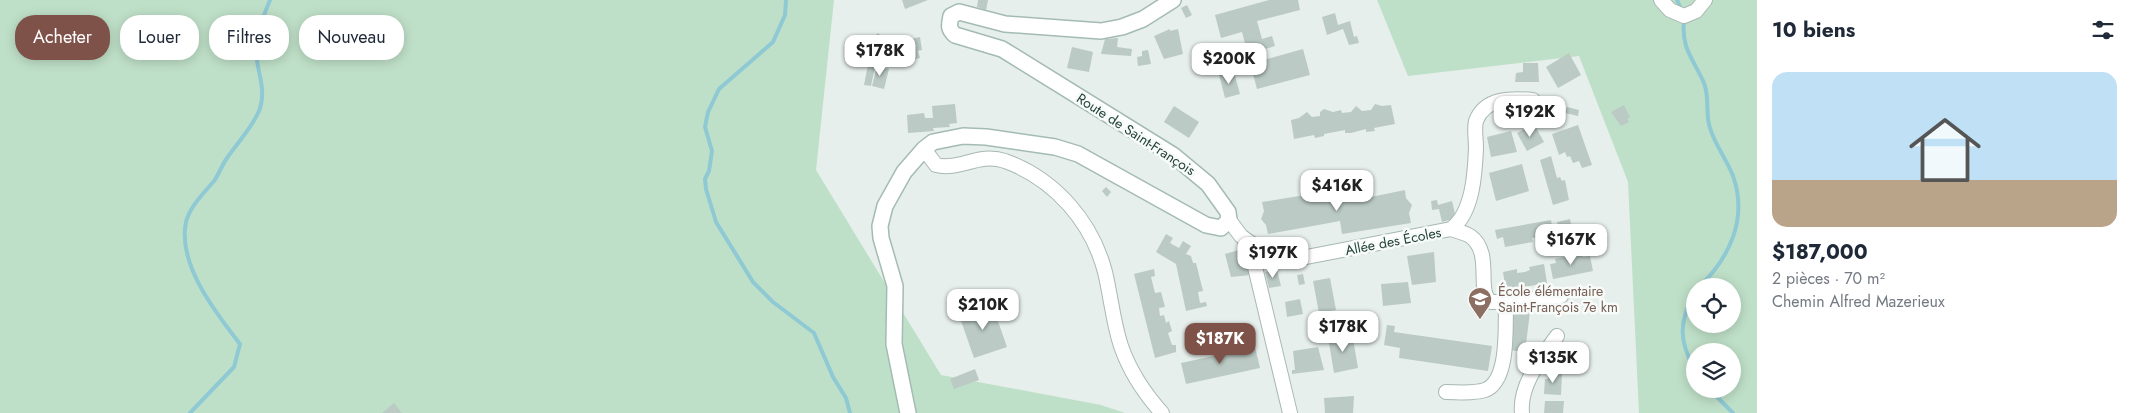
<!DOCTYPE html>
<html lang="fr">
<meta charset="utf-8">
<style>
:root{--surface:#fff;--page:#f2f2f3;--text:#1f2937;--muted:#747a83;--line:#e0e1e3;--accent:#7f5249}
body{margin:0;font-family:Jost,sans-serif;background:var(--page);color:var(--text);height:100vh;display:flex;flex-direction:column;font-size:19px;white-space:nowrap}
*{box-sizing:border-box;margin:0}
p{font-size:16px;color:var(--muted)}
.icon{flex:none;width:28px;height:28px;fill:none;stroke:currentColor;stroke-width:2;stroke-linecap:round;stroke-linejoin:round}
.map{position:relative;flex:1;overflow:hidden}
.panel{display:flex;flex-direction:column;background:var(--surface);width:375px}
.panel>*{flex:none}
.guide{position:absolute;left:15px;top:15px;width:475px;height:45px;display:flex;gap:10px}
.fabs{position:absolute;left:1686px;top:278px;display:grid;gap:10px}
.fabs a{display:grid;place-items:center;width:55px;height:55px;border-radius:50%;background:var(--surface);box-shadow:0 2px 12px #0003;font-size:25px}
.price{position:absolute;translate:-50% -42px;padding:0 11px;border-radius:10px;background:#fff;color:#222;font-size:16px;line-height:32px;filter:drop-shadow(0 1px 2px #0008)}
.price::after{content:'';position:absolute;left:50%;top:30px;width:15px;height:11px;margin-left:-8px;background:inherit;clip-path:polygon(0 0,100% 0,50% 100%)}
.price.selected{background:var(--accent);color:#fff}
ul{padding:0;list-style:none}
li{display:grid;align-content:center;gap:10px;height:265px;padding:0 15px}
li+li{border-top:1px solid var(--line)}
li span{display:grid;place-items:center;height:155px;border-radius:15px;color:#555}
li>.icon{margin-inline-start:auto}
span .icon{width:90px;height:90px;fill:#fffc;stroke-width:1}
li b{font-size:21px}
h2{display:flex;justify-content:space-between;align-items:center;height:60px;padding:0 15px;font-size:21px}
.pill{padding:0 18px;border-radius:20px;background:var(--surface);box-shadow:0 2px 12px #0003;font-size:18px;line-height:45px}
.pill.selected{background:var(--accent);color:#fff}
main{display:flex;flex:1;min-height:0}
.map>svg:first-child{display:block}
.green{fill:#bfe0c8;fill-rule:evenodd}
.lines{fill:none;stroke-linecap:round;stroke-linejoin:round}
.stream{stroke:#8ec9d4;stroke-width:4}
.building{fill:#bbcac4}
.minor-casing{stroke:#a8b8b2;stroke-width:16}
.secondary-casing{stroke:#a4bbb3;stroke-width:18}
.minor{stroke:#fff;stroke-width:14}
.secondary{stroke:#fff;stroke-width:15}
.labels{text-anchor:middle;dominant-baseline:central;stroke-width:5;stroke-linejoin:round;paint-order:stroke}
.street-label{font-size:14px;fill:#24423a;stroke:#f7fbf9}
.education-label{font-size:14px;fill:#785e54;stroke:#f7fbf9;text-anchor:start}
</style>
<main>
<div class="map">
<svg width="1757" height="413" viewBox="0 0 1757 413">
<rect width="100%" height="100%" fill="#e6efeb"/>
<g class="green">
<path d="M0,0H834L816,170L941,375L1101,405L1125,413H0Z"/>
<path d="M1377,0H1757V413H1639L1628,182L1579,56L1408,76ZM1695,286H1732V324H1695ZM1695,351H1732V389H1695Z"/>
</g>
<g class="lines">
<g class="stream">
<path d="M786,0L785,15L773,42L719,89L708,112L705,127L712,151L709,171L705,179L706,189L716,222L753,282L773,302L814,333L833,377L846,398L850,413"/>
<path d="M1677,0L1682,11"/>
<path d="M1684,20C1681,49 1693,58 1704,83C1710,98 1705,114 1710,128C1715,145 1727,160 1733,176C1748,218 1730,257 1700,286"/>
<path d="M1695,292C1679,321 1678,340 1695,370"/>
<path d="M1709,389L1733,413"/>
<path d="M190,413L234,367L240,344C216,313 177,264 186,222C190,206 204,193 214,181C219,174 222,165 227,158C238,142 251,129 259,111C268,88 255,69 256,47C257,31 264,15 270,0"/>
</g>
</g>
<g class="building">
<path d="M902,0H928L905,9Z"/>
<path d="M978,0H988L986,10L977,7Z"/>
<path d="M1269,0H1298L1300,10L1257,21L1262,39L1272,36L1275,46L1255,52L1257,62L1303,49L1310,75L1257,89L1242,32L1221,38L1215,15Z"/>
<path d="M1187,5L1192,15L1186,18L1181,8Z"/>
<path d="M1335,13L1338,25L1350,21L1354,37L1357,36L1359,43L1349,45L1343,29L1327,35L1322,17Z"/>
<path d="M1170,29V31L1178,29L1183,54L1164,59L1154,36Z"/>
<path d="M878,33L887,43L871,58L862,49Z"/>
<path d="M920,37L922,50L918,51L920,58L896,63L892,43Z"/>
<path d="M1118,38L1117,47L1132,49L1131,56L1101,54L1105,39Z"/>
<path d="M1072,47L1093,52L1089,72L1067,68Z"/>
<path d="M1148,50L1151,64L1138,66L1137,57L1142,56V51Z"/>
<path d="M1569,53L1581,75L1558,88L1546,67Z"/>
<path d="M1523,63H1538L1539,82H1515L1516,73L1523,72Z"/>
<path d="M868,65L875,66L871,86L864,85Z"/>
<path d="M877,66L889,69L884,89L872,86Z"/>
<path d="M1234,72L1240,94L1225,98L1219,75Z"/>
<path d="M955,104L957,123L949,124L950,127L933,128L934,131L908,133L907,115L924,113L925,118H933L932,106Z"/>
<path d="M1375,104L1382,106L1391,105L1395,124L1374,128L1375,131L1366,132V129L1351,133H1345V130L1324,134V136L1315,138L1314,135L1294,139L1291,120L1299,118L1307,112L1312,117L1320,116V112L1324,109L1333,112L1341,110L1342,113L1351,112L1356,106L1362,111L1371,110Z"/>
<path d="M1624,105L1630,117L1627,119L1629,122L1621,126L1611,112Z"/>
<path d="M1174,106L1199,122L1189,138L1164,122Z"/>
<path d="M1567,107L1579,110L1578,116L1565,113Z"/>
<path d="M1534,124L1544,142L1527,151L1517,133Z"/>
<path d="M1578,125L1592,165L1582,168L1579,161L1573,163L1570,156L1567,157L1565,152L1559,155L1552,134Z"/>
<path d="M1511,131L1517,152L1491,157L1487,137Z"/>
<path d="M1551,156L1557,178L1560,177L1562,181L1565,180L1569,200L1553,205L1540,160Z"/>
<path d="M1522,164L1529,191L1496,201L1489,173Z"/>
<path d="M1106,187L1111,192L1107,197L1102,191Z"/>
<path d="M1405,190L1406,198L1412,205L1409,213L1411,223L1342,234L1340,221L1268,234L1266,225L1261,219L1264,211L1262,202L1330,191L1332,204L1341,203L1344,198L1351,201Z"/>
<path d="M1437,200L1438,205L1452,201L1456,218L1442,222L1439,209L1432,210L1431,201Z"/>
<path d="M1570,219L1572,229L1583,227L1586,235L1560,239L1557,222Z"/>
<path d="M1551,220L1554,238L1539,241L1538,237L1532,238L1533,242L1505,247L1503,237L1497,239L1495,230Z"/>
<path d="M1166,234L1173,238L1170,243L1179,248L1183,241L1191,246L1186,254L1191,256L1193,263H1196L1203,291L1198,292L1200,303L1206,302L1207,306L1186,311L1176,264L1156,252Z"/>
<path d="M1246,248L1251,275L1231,277L1225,254Z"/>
<path d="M1434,252L1436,282L1412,285L1407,256Z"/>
<path d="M1583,254V257L1590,256L1593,271L1553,279L1550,264L1556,263L1555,259Z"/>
<path d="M1544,264L1547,283L1506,290L1503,272L1517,269V273L1525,272L1530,270L1529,267Z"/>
<path d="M1154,269L1155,276L1151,277L1155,293L1161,292L1165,307L1159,308L1160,316L1164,315L1166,323L1169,321L1172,331L1168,333L1172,345H1176V352L1155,358L1134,274Z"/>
<path d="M1277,270L1281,286L1269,288L1265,272Z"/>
<path d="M1303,274L1305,284L1299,285L1297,275Z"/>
<path d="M1330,278L1336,310L1319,313L1313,281Z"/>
<path d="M1408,282L1411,303L1383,306L1381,284Z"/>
<path d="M1300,299L1303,314L1287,317L1285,302Z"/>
<path d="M982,304L984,310L993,307L1007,347L974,358L960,318L969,315L967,309Z"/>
<path d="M1514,310L1530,312L1525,352L1509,350Z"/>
<path d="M1387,325L1395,326L1394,332L1492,346L1488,371L1399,358L1400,348L1384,345Z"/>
<path d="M1352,333L1358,368L1334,373L1328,337Z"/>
<path d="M1255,347L1260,368L1186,384L1181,363Z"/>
<path d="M1318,347L1324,370L1292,374V370H1295L1293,351Z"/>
<path d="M975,369L979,380L954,389L950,379Z"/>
<path d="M1548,373H1562L1561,395L1544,394L1545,379H1548Z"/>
<path d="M1354,396L1353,413H1325L1324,398Z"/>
<path d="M1545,401H1564L1563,413H1544Z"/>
<path d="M394,403L402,413H382Z"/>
</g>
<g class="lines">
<g class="minor-casing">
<g id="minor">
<path d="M1661,0L1670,10L1684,16L1696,11L1705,0"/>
<path d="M924,149L936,165C960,171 978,152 1005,161C1055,179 1092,222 1105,272C1111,297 1113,322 1121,346C1130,372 1144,393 1162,413"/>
<path d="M1229,220L1241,236L1249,242L1268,253L1296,259L1451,229C1473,213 1475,173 1476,148C1476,139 1474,129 1476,121C1485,97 1513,98 1533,100"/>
<path d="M1451,229C1457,231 1465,233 1470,236C1494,253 1475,291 1491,302H1506L1561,296"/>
<path d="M1249,242L1290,413"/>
<path d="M1446,392C1458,392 1473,394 1485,390C1510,381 1505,324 1506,302"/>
<path d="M1522,413C1519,385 1542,357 1557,336"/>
</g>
</g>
<g class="secondary-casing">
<path id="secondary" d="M908,413L894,344L895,286L881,238L880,226L885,206L904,172L924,149L933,142L963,136L986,137L1055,147L1078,154L1206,225L1221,228L1229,220L1228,212L1208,184L1173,155L1002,49L955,35C948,29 949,25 951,16L959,12L1005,24L1101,31L1122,27L1143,19L1173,0"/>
</g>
<use href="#minor" class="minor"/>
<use href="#secondary" class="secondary"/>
</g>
<defs>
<g id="school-pin" transform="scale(1.25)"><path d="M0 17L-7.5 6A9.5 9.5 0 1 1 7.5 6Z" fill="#8d6e63" stroke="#f7fbf9"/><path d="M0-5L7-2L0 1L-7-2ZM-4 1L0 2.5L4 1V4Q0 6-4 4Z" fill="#fff"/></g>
</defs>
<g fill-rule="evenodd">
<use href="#school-pin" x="1480" y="299"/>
</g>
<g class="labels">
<g class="street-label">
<text transform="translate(1136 134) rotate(33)">Route de Saint-François</text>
<text transform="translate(1393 241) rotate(-11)">Allée des Écoles</text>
</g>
<g class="education-label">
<text x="1498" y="291">École élémentaire<tspan x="1498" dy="16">Saint-François 7e km</tspan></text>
</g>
</g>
</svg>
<div class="fabs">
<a><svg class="icon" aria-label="locate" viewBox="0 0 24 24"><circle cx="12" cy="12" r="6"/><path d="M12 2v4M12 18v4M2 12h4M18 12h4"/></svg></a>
<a><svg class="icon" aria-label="layers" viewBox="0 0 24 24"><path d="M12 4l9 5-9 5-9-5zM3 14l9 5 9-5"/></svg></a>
</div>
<b class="price" style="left:880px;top:77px">$178K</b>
<b class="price" style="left:1229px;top:85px">$200K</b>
<b class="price" style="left:1530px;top:138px">$192K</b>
<b class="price" style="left:1337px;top:212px">$416K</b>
<b class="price" style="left:1571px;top:266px">$167K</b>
<b class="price" style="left:1273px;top:279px">$197K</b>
<b class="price" style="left:983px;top:331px">$210K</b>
<b class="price" style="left:1343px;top:353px">$178K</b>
<b class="price selected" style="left:1220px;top:365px">$187K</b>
<b class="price" style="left:1553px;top:384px">$135K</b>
<div class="guide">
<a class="pill selected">Acheter</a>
<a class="pill">Louer</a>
<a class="pill">Filtres</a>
<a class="pill">Nouveau</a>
</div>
</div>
<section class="panel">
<h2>10 biens<svg class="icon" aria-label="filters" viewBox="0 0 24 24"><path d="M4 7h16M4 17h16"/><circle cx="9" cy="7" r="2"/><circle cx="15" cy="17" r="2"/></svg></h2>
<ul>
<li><span style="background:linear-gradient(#bfe0f5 70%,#b9a48a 0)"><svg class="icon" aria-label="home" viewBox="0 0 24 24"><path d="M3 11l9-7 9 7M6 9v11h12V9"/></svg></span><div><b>$187,000</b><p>2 pièces · 70 m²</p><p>Chemin Alfred Mazerieux</p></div></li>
</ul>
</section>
</main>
